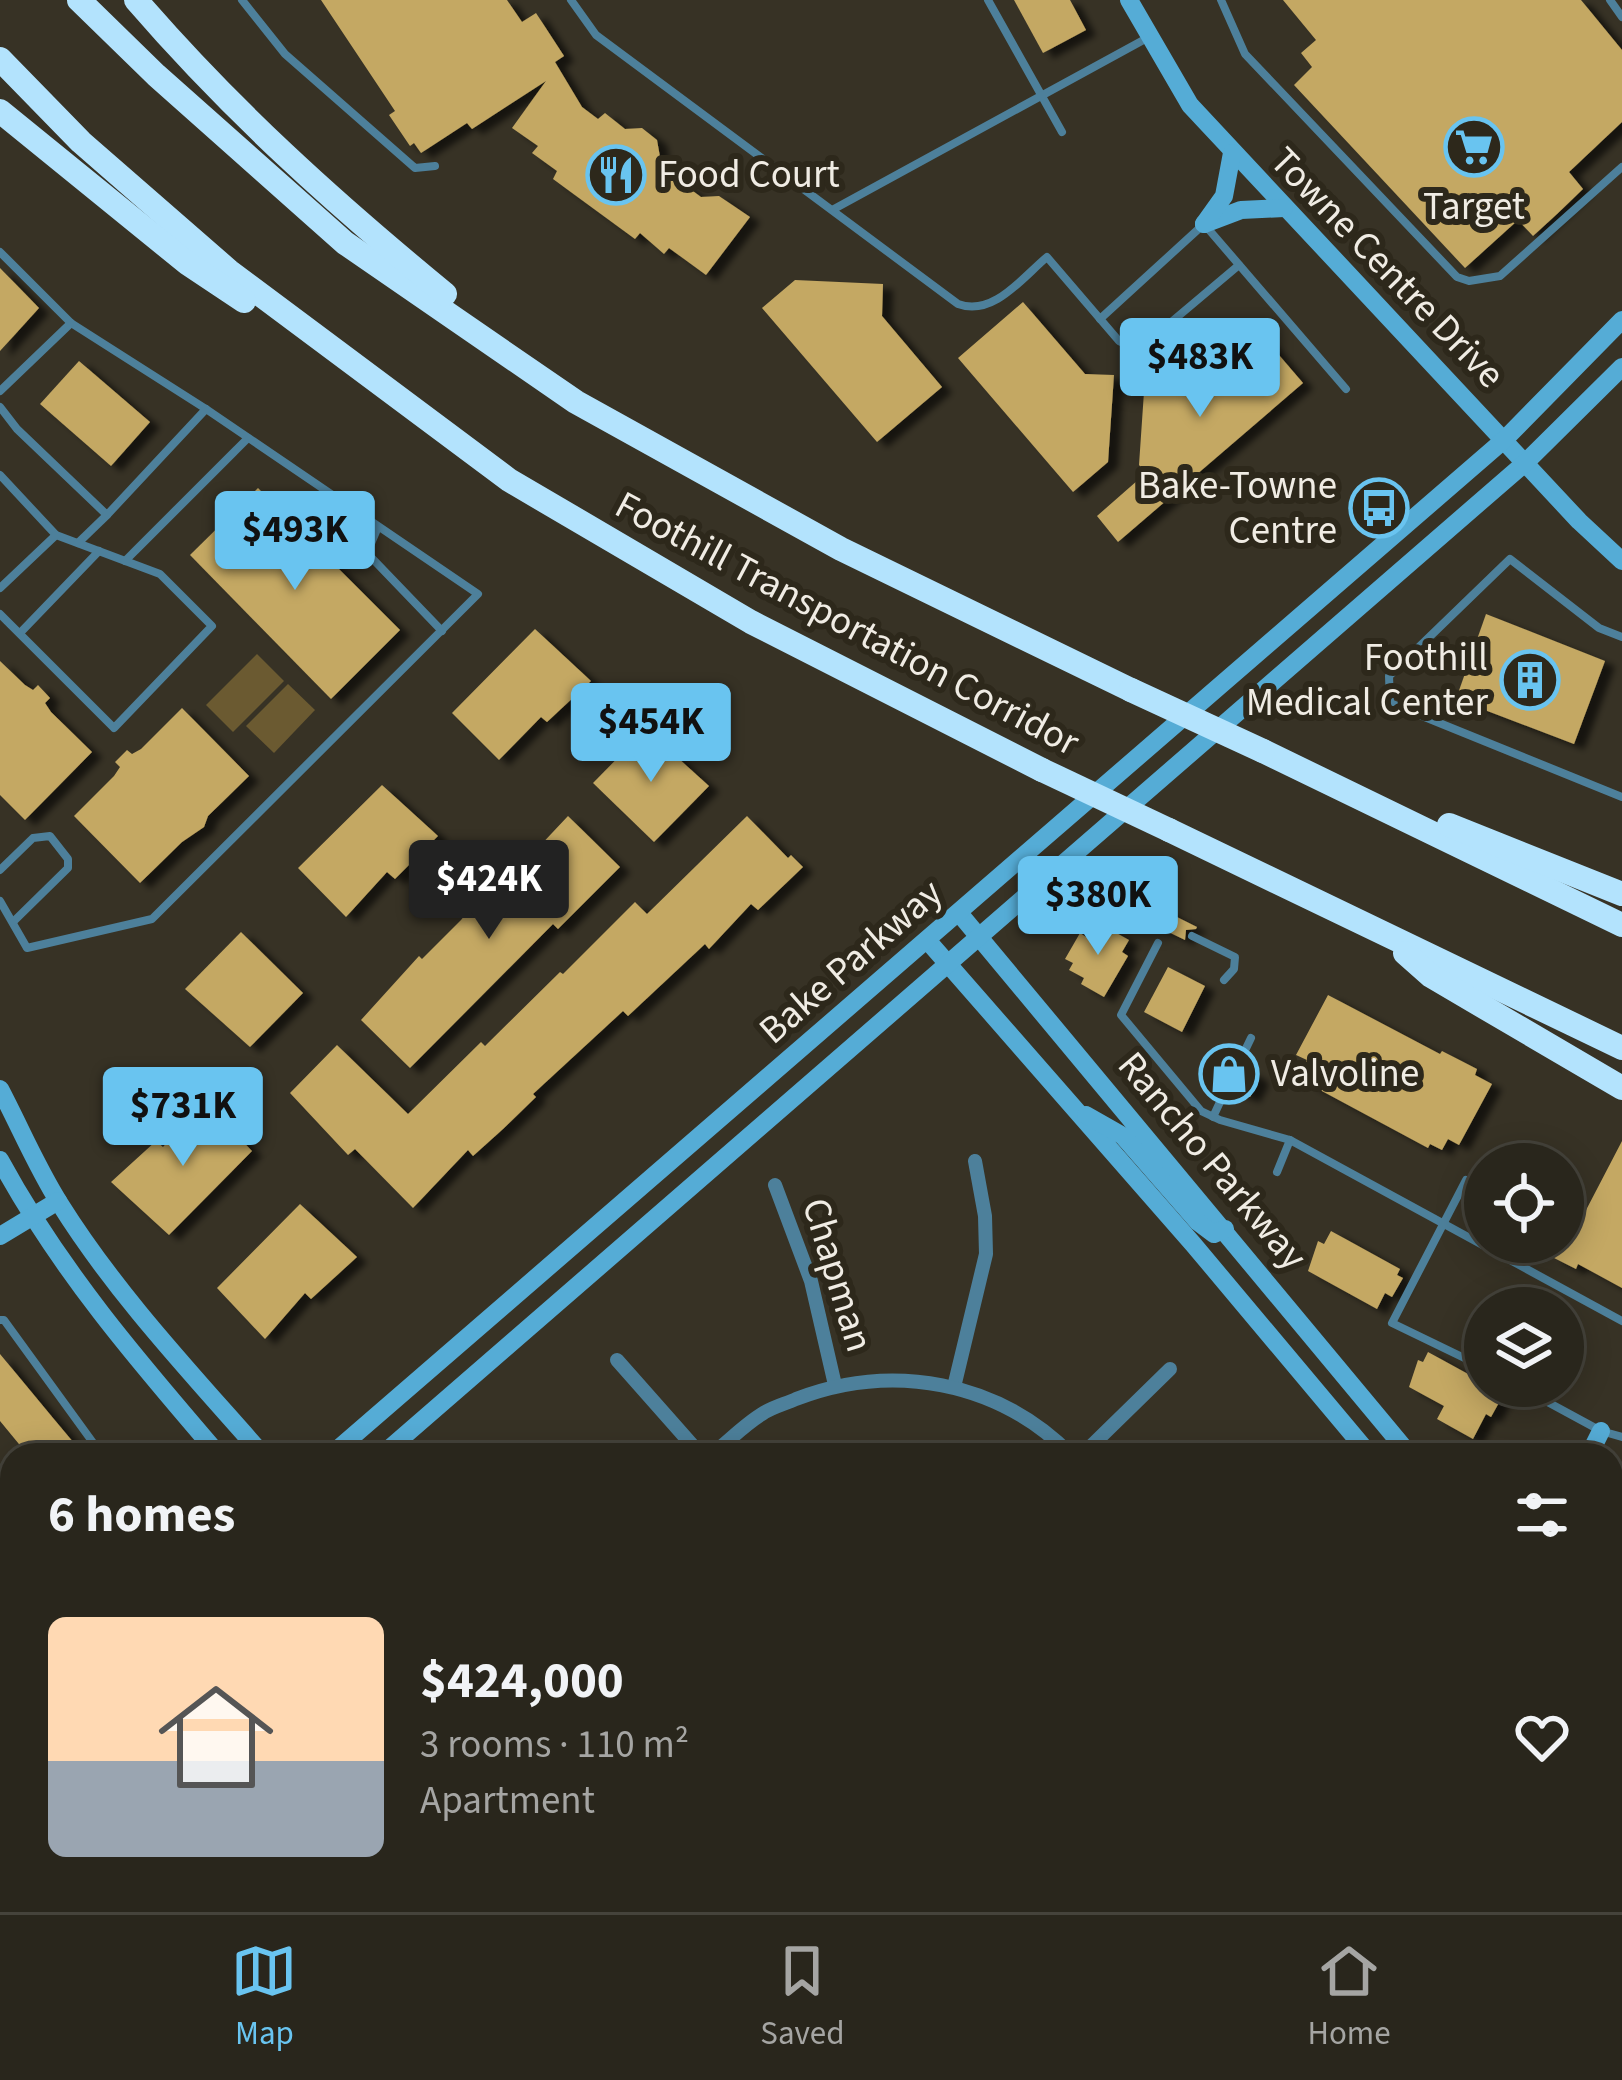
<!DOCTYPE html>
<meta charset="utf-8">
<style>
:root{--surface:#29261c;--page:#312e25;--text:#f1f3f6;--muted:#a5a5a3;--line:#45433b;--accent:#69c4f0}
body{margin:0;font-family:"Source Sans 3",sans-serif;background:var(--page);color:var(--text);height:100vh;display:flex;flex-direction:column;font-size:45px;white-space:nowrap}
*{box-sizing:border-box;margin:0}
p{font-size:39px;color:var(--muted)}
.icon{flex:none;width:66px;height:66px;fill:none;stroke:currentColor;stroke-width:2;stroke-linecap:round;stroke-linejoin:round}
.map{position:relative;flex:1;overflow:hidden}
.details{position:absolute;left:0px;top:1443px;width:1623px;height:471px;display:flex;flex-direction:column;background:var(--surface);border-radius:36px 36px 0 0;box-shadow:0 6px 30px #0003,0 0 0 3px var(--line)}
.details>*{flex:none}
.controls{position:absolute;left:1464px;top:1143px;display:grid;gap:24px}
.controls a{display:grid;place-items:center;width:120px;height:120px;border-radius:50%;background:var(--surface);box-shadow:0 6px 30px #0003,0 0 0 3px var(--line);font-size:60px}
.price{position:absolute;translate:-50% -102px;padding:0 27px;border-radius:12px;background:var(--accent);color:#111;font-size:39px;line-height:78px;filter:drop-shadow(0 3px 6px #0008)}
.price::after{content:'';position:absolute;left:50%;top:72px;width:36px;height:27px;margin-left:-18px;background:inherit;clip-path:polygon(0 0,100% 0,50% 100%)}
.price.active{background:#222;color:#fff}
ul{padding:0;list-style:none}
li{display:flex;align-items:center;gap:36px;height:300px;padding:0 48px}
li span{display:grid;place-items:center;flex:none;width:336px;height:240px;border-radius:18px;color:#555}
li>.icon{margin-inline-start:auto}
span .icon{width:144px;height:144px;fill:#fffc;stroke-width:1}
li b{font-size:51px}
h2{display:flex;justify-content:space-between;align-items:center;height:144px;padding:0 48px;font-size:51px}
.menu{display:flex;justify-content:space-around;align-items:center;height:168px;border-top:3px solid var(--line);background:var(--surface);font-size:33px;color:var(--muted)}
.menu a{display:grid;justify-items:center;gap:6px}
.menu .active{color:var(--accent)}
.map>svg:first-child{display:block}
.green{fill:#6b5a31}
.building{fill:#c4a864;filter:url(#shadow)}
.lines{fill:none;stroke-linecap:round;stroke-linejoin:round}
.lane{stroke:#4d809b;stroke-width:8}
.street{stroke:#4d809b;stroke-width:14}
.secondary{stroke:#55acd6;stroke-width:18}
.highway{stroke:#b3e3fd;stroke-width:24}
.highway-bridge{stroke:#b3e3fd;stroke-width:24}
.labels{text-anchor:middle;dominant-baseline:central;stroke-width:12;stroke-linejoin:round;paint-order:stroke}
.poi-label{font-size:39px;fill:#f0ece4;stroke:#2d281b;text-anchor:start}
.street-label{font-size:39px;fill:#f0ece4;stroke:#2d281b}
</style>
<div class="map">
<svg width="1622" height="1912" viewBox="0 0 1622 1912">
<defs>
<filter id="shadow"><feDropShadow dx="10" dy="5.5" stdDeviation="3" flood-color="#0009"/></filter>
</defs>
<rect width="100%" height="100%" fill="#373225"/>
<g class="green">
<path d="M257,654L284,681L233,732L206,705Z"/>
<path d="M288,684L315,710L274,753L246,726Z"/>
</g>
<g class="building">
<path d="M321,0H507L522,22L536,13L564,56L555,62L582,107L598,119L605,113L625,129L642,128L657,140L660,157L677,169L678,180L701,197L719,196L750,217L706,275L669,248L664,254L640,233L635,239L553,179L557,171L532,153L538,146L512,128L546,81L472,129L467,123L421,153L414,143L410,146L389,115L395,111Z"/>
<path d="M1014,0H1070L1086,30L1043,53Z"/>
<path d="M1283,0H1581L1622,50V122L1569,172L1583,189L1557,214L1533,236L1518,220L1465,268L1294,85L1312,67L1301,53L1316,40Z"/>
<path d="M0,268L39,308L0,351Z"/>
<path d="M795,280L883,284L882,316L942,387L877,442L762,308Z"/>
<path d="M1023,302L1085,374L1114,375L1108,462L1073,492L958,358Z"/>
<path d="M1248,319L1303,383L1118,542L1097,516L1146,473L1139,465L1145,377L1176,380Z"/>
<path d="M79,361L150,422L111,466L40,404Z"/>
<path d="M258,488L400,630L331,699L190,555Z"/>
<path d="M1486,614L1605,661L1574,744L1456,699Z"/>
<path d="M535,629L591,681L547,722L541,717L499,760L452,713Z"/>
<path d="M0,661L25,685L33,690L38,685L50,698L45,703L51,712L92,752L25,820L0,795Z"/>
<path d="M182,708L249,776L208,816L204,827L182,842L140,883L74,816L114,776L120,767L115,762L127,750L132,754L141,749Z"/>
<path d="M646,729L709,786L654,842L593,783Z"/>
<path d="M382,785L438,836L395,879L387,872L346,917L298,868Z"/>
<path d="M568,816L620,867L558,929L553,924L410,1068L361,1020L419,956L422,959L461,920L491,883L499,891L539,853L536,850Z"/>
<path d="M747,816L788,858L791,855L803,867L758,910L751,904L709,949L705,944L628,1016L623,1011L533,1094L536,1097L503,1129L473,1156L468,1150L413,1208L355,1149L348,1155L290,1093L337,1045L408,1114L481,1042L485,1046L560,972L563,974L635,902L647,914Z"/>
<path d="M1159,908L1197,927L1196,929L1186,930L1185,940L1156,926L1163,919Z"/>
<path d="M1095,921L1129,940L1122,952L1128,956L1104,997L1081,984L1084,978L1069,970L1073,963L1065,959L1080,933L1086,937Z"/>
<path d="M241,932L303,993L250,1047L185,989Z"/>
<path d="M1168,967L1205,986L1182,1032L1144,1012Z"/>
<path d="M1328,995L1440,1054L1442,1051L1477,1069L1475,1075L1492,1084L1459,1145L1448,1139L1442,1150L1430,1144L1428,1148L1307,1083L1311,1077L1301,1071L1307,1060L1296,1055Z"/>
<path d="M1213,1051L1231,1061L1233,1072L1245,1069L1256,1075L1259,1080L1250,1097L1234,1091L1231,1080L1220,1083L1201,1073Z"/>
<path d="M204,1101L252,1151L169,1235L111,1182L156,1141L163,1147Z"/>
<path d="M1622,1141V1288L1578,1264L1576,1269L1552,1257L1565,1234L1572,1237Z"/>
<path d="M300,1204L357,1257L311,1299L305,1293L265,1339L217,1288Z"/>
<path d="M1331,1231L1400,1269L1397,1275L1403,1278L1392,1297L1385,1293L1377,1309L1308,1271L1318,1241L1324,1244Z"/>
<path d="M1428,1352L1499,1391L1496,1397L1501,1399L1491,1417L1486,1414L1473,1439L1437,1419L1444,1406L1409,1387L1418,1360L1423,1362Z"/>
<path d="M0,1354L53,1418L84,1455H28L0,1421Z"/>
</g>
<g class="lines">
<g class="lane">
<path d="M242,0L285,54L415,168L435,166"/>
<path d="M571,0L596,35L958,304C993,317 1022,278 1047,257L1119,341L1130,346L1144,345L1239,265"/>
<path d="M988,0L1062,132"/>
<path d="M1221,0L1245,54L1457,277L1469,281L1500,276L1622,167"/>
<path d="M1610,0L1622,17"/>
<path d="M834,209L1149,37"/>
<path d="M0,252L71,323L206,409L478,594L152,919L27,948L0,901"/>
<path d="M1100,319L1204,224L1346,389"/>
<path d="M0,391L71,323"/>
<path d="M0,407L17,429L107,515L206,409"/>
<path d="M0,475L56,535L160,574L212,626L114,728L0,614"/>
<path d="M378,527L367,553L442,631"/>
<path d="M78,543L107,515"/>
<path d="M125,561L248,438"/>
<path d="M0,588L56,535"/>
<path d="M20,633L99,551"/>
<path d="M1622,637L1599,628L1510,559L1389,676L1390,703L1622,797"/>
<path d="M0,870L33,838L50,836L68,859V868L13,922"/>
<path d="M1105,908L1133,907L1155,918"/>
<path d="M1192,936L1235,957L1234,969L1224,980"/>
<path d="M1158,943L1121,1015L1201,1111L1220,1120L1290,1140"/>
<path d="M1238,1065L1251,1038"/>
<path d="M1213,1117L1227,1087"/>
<path d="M1277,1172L1290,1140L1622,1321"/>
<path d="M1466,1180L1392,1323L1485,1368"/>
<path d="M0,1320H4L102,1455"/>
<path d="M1518,1386L1601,1431L1622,1437"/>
<path d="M0,1619L12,1608"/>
</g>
<g class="street">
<path d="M775,1185L811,1281L835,1385"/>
<path d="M617,1360L701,1455"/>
<path d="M954,1387L986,1254L985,1216L975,1161"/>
<path d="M711,1455C728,1442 744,1425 762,1414C772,1407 785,1404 796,1399C892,1362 998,1381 1071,1455"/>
<path d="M1082,1455L1170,1369"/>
<path d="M398,1902L407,1912"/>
<path d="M793,1902L802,1912"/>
<path d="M1179,1902L1188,1912"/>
<path d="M1583,1902L1595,1912"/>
<path d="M114,1912L125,1902"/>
<path d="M495,1912L507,1902"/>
<path d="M677,1912L688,1902"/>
<path d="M934,1912L945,1902"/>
<path d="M1275,1912L1287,1902"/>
<path d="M1555,1912L1566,1902"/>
</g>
<g class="secondary">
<path d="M1129,0L1190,105L1579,521L1622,561"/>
<path d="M1204,224L1241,210L1284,208"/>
<path d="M1204,224L1224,196L1232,153"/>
<path d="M959,913L1410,1455"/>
<path d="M927,940L1193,1244L1370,1455"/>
<path d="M0,1089C20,1127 37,1168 60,1204C117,1295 192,1374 263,1455"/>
<path d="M1086,1115L1123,1136L1198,1222L1214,1234L1225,1229"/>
<path d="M0,1160C59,1269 138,1361 219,1455"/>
<path d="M0,1236L58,1201"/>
<path d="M331,1455L1505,439L1622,320"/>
<path d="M382,1455L1526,462L1622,367"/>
<path d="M1589,1455L1601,1431"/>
<path d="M1611,1686L1622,1698"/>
<path d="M1611,1730L1622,1740"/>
<path d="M0,1746L12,1735"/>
<path d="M0,1789L12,1779"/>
<path d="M599,1902L608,1912"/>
<path d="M639,1902L647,1912"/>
<path d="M1095,1912L1107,1902"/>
</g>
<g class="highway">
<path d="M79,0L156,75L345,243L576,402L841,549L1131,690"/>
<path d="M136,0C231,110 333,202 445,294"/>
<path d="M0,59L81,142L229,271L509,480L751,622L1042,770"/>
<path d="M0,111L187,263L244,301"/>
<path d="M1263,751L1622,925"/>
<path d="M1449,825L1622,894"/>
<path d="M1169,830L1622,1048"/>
<path d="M1405,953L1431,976L1622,1088"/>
</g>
<g class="highway-bridge">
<path d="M1131,690L1263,751"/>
<path d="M1042,770L1169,830"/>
</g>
</g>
<defs>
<g id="supermarket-ring" transform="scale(3)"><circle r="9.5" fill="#2d281b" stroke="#69c4f0" stroke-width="1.5"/><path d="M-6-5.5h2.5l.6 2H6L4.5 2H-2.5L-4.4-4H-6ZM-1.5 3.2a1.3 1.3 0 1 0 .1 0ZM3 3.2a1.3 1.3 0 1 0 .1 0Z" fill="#69c4f0"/></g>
<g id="restaurant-ring" transform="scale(3)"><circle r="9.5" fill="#2d281b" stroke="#69c4f0" stroke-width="1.5"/><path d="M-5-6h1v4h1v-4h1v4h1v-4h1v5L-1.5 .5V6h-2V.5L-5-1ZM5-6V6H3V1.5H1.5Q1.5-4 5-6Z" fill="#69c4f0"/></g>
<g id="bus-ring" transform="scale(3)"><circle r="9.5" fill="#2d281b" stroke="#69c4f0" stroke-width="1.5"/><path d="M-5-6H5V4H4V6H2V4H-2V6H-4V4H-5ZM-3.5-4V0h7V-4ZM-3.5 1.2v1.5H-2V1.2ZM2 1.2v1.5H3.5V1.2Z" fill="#69c4f0"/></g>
<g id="building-ring" transform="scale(3)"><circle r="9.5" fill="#2d281b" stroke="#69c4f0" stroke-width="1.5"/><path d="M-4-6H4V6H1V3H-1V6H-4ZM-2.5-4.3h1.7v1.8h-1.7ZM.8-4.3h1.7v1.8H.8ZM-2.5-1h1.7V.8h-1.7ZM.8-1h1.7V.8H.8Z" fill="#69c4f0"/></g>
<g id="shop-ring" transform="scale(3)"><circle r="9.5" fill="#2d281b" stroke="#69c4f0" stroke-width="1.5"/><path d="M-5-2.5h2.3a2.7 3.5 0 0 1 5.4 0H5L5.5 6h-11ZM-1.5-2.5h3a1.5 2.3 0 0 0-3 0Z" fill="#69c4f0"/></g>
</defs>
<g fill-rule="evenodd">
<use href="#supermarket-ring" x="1474" y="147"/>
<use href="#restaurant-ring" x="616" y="175"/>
<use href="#bus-ring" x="1379" y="508"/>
<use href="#building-ring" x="1530" y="680"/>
<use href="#shop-ring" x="1229" y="1074"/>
</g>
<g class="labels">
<g class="poi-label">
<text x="658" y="175">Food Court</text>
<text x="1474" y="207" text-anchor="middle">Target</text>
<text x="1337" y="486" text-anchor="end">Bake-Towne<tspan x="1337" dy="45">Centre</tspan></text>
<text x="1488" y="658" text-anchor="end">Foothill<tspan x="1488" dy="45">Medical Center</tspan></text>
<text x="1271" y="1074">Valvoline</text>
</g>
<g class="street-label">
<text transform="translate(1387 268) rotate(46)">Towne Centre Drive</text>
<text transform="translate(847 624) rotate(28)">Foothill Transportation Corridor</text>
<text transform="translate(851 962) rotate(-41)">Bake Parkway</text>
<text transform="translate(1212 1161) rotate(50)">Rancho Parkway</text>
<text transform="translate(837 1275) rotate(73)">Chapman</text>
</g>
</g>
</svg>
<div class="controls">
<a><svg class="icon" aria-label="locate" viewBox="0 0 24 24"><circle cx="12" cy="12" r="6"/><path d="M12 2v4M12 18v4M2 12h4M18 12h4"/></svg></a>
<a><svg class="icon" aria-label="layers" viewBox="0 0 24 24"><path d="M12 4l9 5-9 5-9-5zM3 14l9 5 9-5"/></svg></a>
</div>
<b class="price" style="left:1200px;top:420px">$483K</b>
<b class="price" style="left:295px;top:593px">$493K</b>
<b class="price" style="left:651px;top:785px">$454K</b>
<b class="price active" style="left:489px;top:942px">$424K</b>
<b class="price" style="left:1098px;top:958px">$380K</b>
<b class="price" style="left:183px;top:1169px">$731K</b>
<section class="details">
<h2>6 homes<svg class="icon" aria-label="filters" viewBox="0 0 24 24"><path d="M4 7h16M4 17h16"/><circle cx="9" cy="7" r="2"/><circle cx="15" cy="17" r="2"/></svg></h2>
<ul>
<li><span style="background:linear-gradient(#ffd9b3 60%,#9aa5b1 0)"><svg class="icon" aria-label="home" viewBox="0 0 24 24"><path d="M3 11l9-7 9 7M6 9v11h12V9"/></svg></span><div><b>$424,000</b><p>3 rooms · 110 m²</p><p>Apartment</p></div><svg class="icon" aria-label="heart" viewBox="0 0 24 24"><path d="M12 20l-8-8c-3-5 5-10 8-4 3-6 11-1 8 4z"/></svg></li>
</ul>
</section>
</div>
<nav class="menu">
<a class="active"><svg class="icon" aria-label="map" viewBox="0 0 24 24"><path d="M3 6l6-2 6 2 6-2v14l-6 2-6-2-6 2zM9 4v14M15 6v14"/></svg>Map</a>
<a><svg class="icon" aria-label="saved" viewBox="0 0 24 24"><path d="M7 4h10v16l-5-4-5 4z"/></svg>Saved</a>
<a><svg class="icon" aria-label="home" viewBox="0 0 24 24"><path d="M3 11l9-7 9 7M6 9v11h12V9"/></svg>Home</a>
</nav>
